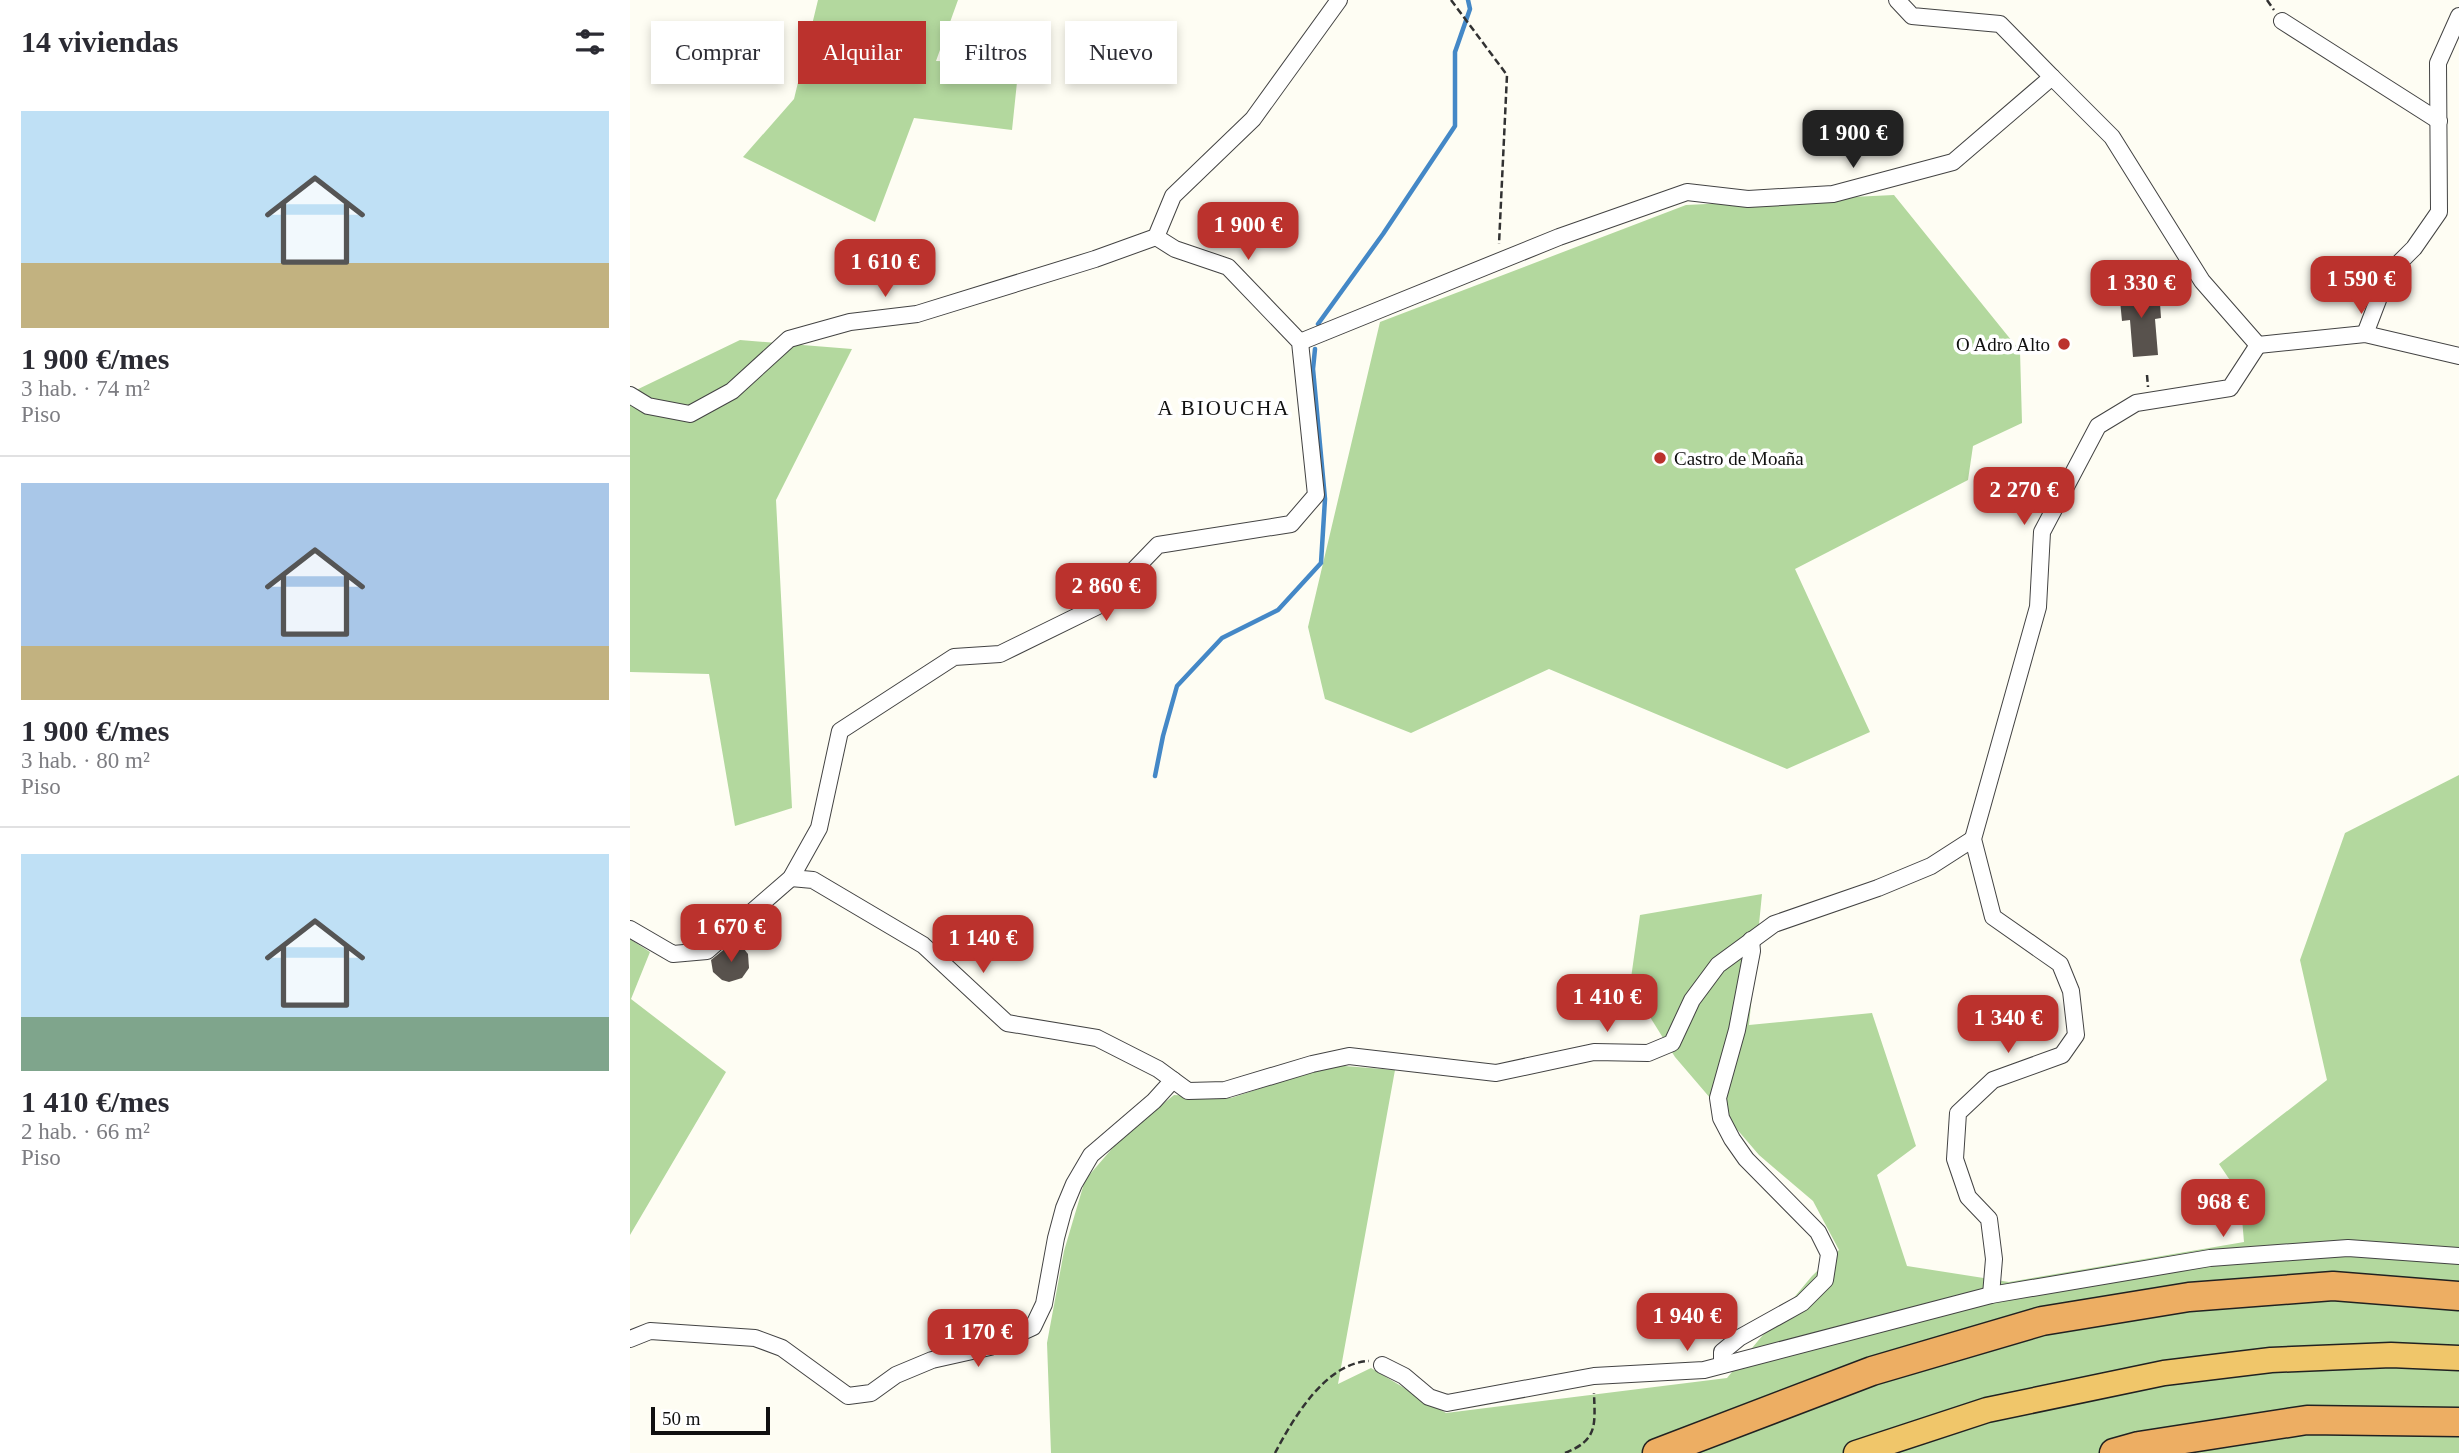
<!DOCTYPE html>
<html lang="es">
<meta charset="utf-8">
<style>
:root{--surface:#fff;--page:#f2f2f3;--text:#2b2b33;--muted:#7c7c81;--line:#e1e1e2;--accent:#bb322d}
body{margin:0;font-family:Georgia,serif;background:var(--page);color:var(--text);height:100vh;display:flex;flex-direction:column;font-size:26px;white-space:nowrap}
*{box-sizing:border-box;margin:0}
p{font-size:23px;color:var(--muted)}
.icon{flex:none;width:38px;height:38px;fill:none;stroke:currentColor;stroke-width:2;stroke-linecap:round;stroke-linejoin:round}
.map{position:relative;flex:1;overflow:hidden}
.sheet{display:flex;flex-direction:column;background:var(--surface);width:630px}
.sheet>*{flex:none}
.banner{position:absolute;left:21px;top:21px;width:665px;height:63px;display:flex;gap:14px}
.scale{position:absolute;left:21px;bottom:18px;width:119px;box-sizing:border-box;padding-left:7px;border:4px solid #101010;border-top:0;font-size:19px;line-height:24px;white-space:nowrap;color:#101010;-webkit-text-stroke:5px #fff;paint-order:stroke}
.price{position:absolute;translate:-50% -60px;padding:0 16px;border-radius:14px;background:var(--accent);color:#fff;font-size:23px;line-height:46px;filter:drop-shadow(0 2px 4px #0008)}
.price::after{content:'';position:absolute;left:50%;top:42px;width:21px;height:16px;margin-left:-10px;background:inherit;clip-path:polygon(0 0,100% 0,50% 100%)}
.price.active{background:#222;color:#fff}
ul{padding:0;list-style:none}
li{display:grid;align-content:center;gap:14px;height:371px;padding:0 21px}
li+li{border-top:2px solid var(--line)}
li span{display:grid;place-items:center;height:217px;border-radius:0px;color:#555}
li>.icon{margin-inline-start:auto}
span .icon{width:126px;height:126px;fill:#fffc;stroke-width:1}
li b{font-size:30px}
h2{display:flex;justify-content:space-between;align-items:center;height:84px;padding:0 21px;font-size:30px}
.pill{padding:0 24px;border-radius:0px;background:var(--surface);box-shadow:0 4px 10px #0003;font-size:24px;line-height:63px}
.pill.active{background:var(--accent);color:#fff}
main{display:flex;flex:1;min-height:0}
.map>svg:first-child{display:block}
.forest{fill:#b3d89e}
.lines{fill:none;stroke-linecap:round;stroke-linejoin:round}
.stream{stroke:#4488c7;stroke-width:4.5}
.building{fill:#58524d}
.minor-casing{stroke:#434343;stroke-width:18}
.trunk-casing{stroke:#212121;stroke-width:27}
.motorway-casing{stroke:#212121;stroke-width:31}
.path{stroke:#323232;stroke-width:2.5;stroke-dasharray:7 3.5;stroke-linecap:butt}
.minor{stroke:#fff;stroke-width:16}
.trunk{stroke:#f0c66a;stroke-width:24}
.motorway{stroke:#edae63;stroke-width:28}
.poi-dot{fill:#bb322d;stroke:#fff;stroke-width:2.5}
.labels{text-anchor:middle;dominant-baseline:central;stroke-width:7;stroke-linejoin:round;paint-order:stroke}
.poi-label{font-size:19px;fill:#101010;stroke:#fff;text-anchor:end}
.neighbourhood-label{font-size:21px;letter-spacing:2px;fill:#101010;stroke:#fff}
</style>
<main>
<section class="sheet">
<h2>14 viviendas<svg class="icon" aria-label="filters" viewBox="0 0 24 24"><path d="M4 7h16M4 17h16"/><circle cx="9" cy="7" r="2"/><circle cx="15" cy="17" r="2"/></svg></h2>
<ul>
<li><span style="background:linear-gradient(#bfe0f5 70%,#c2b280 0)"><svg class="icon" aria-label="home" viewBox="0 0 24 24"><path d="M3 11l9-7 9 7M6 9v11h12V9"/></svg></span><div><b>1 900 €/mes</b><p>3 hab. · 74 m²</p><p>Piso</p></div></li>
<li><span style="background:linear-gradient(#a9c7e8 75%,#c2b280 0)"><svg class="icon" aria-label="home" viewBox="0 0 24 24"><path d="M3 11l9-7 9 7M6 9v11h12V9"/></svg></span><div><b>1 900 €/mes</b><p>3 hab. · 80 m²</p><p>Piso</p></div></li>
<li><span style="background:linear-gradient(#bfe0f5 75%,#7fa58c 0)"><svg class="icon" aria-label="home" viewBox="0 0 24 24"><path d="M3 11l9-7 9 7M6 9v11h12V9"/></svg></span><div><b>1 410 €/mes</b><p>2 hab. · 66 m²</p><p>Piso</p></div></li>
</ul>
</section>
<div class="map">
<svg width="1829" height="1453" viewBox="0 0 1829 1453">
<rect width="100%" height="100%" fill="#fefdf3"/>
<g class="forest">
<path d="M188,0H328L306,61L389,63L382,130L284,118L245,222L113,157L164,99Z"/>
<path d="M1264,195L1390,351L1392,423L1343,446L1338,480L1165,569L1240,732L1157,769L919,669L781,733L695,699L678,627L750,322L1056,205Z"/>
<path d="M110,340L222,349L146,500L162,808L105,826L79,674L0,672V393Z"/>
<path d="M1829,775V1453H421L417,1343L434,1251L455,1180L492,1137L544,1095L601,1098L702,1065L765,1070L708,1384L741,1368L816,1413L1097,1378L1182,1276L1209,1250L1183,1201L1129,1155L1045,1057L1000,985L1010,915L1132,894L1119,1025L1242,1013L1286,1146L1247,1175L1277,1266L1379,1282L1614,1242L1610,1195L1589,1164L1697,1080L1670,960L1715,833Z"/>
<path d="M0,939L20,952L1,999L96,1072L0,1235Z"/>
</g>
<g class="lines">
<g class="stream">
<path d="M688,324L753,234L825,126V52L840,9L838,0"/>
<path d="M525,776L533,736L547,686L592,638L648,610L691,563L695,499L683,369L685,349"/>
</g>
</g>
<g class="building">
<path d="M1522,287L1523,304L1530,303L1531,318L1525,319L1528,355L1503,357L1500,320L1492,321L1489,290Z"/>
<path d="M102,943L114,949L118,954L119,968L112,978L99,982L92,980L83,972L81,960Z"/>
</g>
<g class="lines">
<g class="minor-casing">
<g id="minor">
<path d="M1267,0L1282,16L1370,24L1422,77"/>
<path d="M1652,21L1809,121"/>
<path d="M1735,334L1758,274L1784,248L1809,212L1808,63L1829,16"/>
<path d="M670,342L929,237L1057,192L1118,199L1203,194L1323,162L1422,77L1482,137L1572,281L1628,345"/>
<path d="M1628,345L1735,334L1829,356"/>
<path d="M0,395L18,406L60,414L102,391L159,339L220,322L287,314L465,259L526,237L543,196L623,119L709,0"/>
<path d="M161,878L183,880L293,945L377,1023L467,1038L528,1069L558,1091L595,1090L682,1064L719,1056L866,1073L964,1052L1018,1053L1042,1043L1062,1000L1088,965L1144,924L1248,888L1301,866L1343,839"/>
<path d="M0,929L43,954L77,951L161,878L189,828L210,731L324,657L370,654L470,605L528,545L661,524L686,495L670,342L598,267L545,249L526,237"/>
<path d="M1361,1295L1364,1259L1359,1219L1338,1197L1325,1159L1328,1113L1363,1080L1432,1055L1446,1035L1441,991L1430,964L1363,917L1343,839L1408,607L1412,532L1468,426L1506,403L1600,388L1628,345"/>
<path d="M0,1339L20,1331L125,1338L152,1348L218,1396L241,1393L266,1375L302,1360L360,1347L403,1327L414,1304L426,1238L434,1208L444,1184L461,1155L524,1101L543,1080"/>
<path d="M752,1365L774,1376L799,1397L817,1403L964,1376L1074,1370L1361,1295L1580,1258L1718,1248L1829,1256"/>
<path d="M1092,1365V1352L1109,1338L1172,1303L1195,1280L1199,1254L1188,1232L1116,1159L1102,1139L1091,1118L1088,1098L1107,1030L1122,951L1121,940"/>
</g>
</g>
<g class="trunk-casing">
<path id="trunk" d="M1226,1453L1357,1410L1534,1373L1641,1360L1761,1355L1829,1358"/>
</g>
<g class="motorway-casing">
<g id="motorway">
<path d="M1027,1453L1242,1371L1412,1321L1559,1297L1703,1286L1829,1296"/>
<path d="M1484,1453L1509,1446L1677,1420L1829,1422"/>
</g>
</g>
<g class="path">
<path d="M821,0L877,75L869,244"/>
<path d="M1637,0L1644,10"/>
<path d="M1517,375L1518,387"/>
<path d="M645,1453C663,1419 695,1363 739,1361"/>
<path d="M935,1453C968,1440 965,1425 964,1393"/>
</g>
<use href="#minor" class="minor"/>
<use href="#trunk" class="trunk"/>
<use href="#motorway" class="motorway"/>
</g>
<g class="poi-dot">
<circle cx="1434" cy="344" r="7"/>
<circle cx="1030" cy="458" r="7"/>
</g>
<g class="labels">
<g class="poi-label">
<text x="1420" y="344">O Adro Alto</text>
<text x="1044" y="458" text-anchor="start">Castro de Moaña</text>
</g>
<g class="neighbourhood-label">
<text x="594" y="408">A BIOUCHA</text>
</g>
</g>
</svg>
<div class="scale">50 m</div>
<b class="price active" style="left:1223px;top:170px">1 900 €</b>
<b class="price" style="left:618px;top:262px">1 900 €</b>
<b class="price" style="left:255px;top:299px">1 610 €</b>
<b class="price" style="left:1731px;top:316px">1 590 €</b>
<b class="price" style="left:1511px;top:320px">1 330 €</b>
<b class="price" style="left:1394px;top:527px">2 270 €</b>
<b class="price" style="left:476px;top:623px">2 860 €</b>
<b class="price" style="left:101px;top:964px">1 670 €</b>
<b class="price" style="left:353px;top:975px">1 140 €</b>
<b class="price" style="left:977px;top:1034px">1 410 €</b>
<b class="price" style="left:1378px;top:1055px">1 340 €</b>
<b class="price" style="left:1593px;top:1239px">968 €</b>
<b class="price" style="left:1057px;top:1353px">1 940 €</b>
<b class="price" style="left:348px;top:1369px">1 170 €</b>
<div class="banner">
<a class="pill">Comprar</a>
<a class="pill active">Alquilar</a>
<a class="pill">Filtros</a>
<a class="pill">Nuevo</a>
</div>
</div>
</main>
